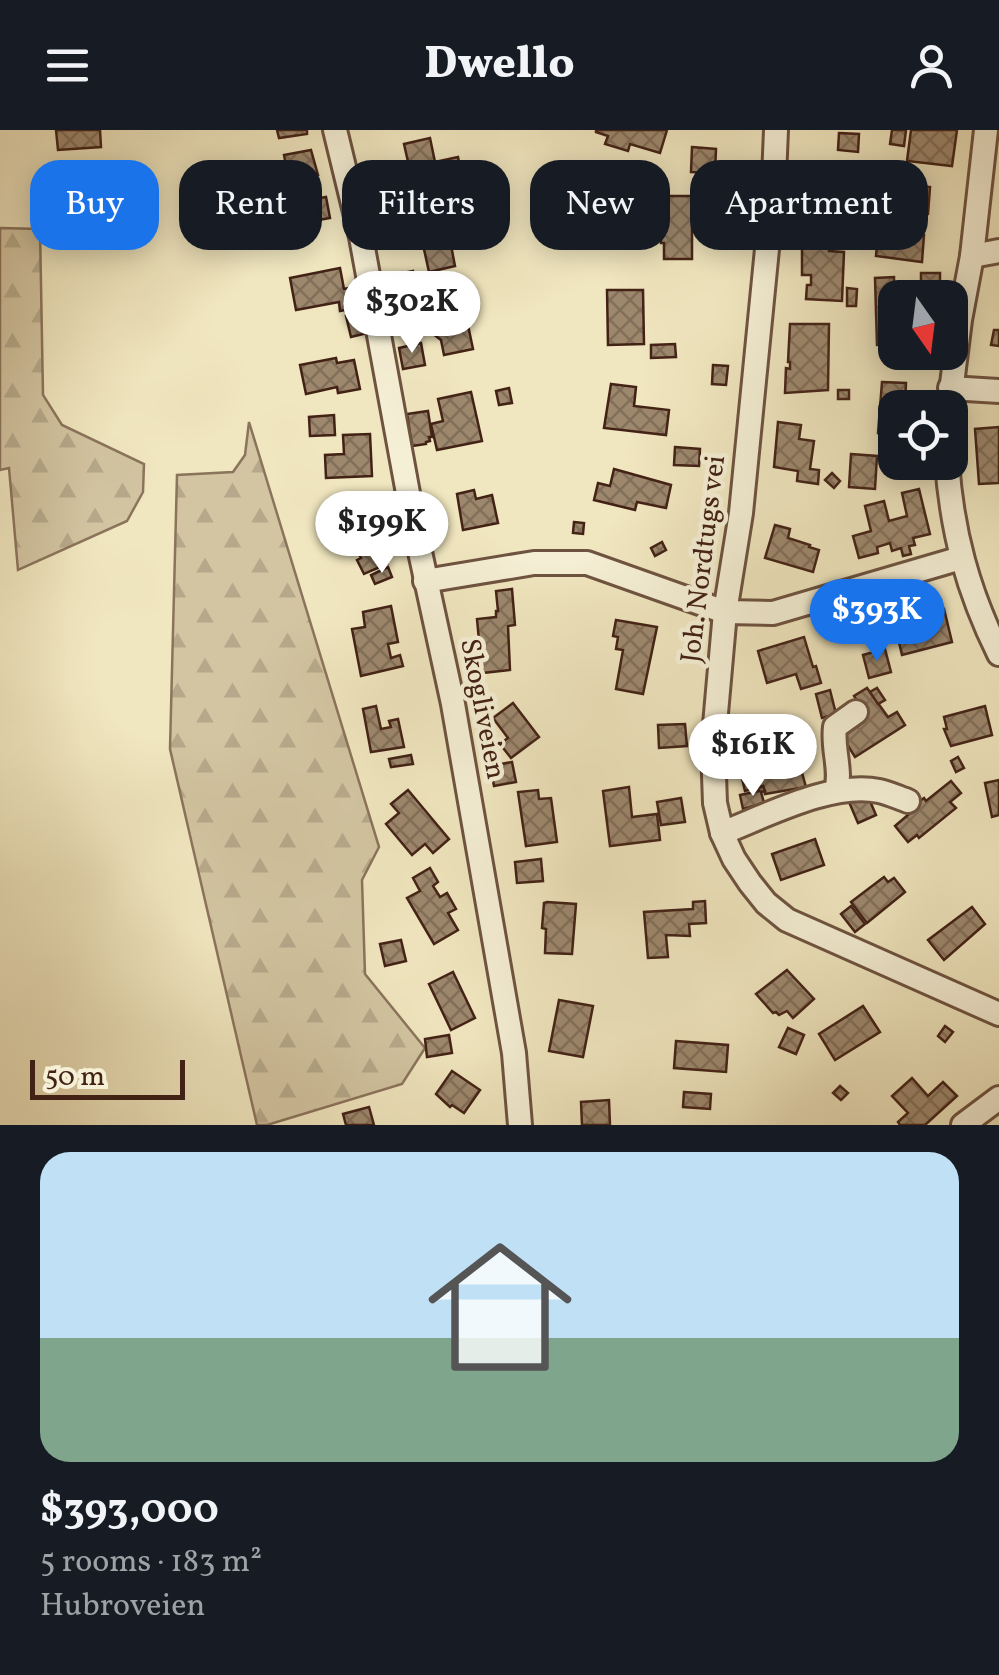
<!DOCTYPE html>
<meta charset="utf-8">
<style>
:root{--surface:#171b24;--page:#20242c;--text:#f1f3f6;--muted:#9ea1a6;--line:#363941;--accent:#1a73e8}
body{margin:0;font-family:Vollkorn,serif;background:var(--page);color:var(--text);height:100vh;display:flex;flex-direction:column;font-size:38px;white-space:nowrap}
*{box-sizing:border-box;margin:0}
p{font-size:32px;color:var(--muted)}
.icon{flex:none;width:55px;height:55px;fill:none;stroke:currentColor;stroke-width:2;stroke-linecap:round;stroke-linejoin:round}
.map{position:relative;height:995px;overflow:hidden}
.side{display:flex;flex-direction:column;background:var(--surface);flex:1}
.side>*{flex:none}
.guide{position:absolute;left:30px;top:30px;width:940px;height:90px;display:flex;gap:20px}
.needle{width:65px;rotate:166deg}
.controls{position:absolute;left:878px;top:150px;display:grid;gap:20px}
.controls a{display:grid;place-items:center;width:90px;height:90px;border-radius:20px;background:var(--surface);box-shadow:0 5px 25px #0003;font-size:50px}
.scale{position:absolute;left:30px;bottom:25px;width:155px;box-sizing:border-box;padding-left:10px;border:5px solid #432216;border-top:0;font-size:28px;line-height:35px;white-space:nowrap;color:#432216;-webkit-text-stroke:8px #f5efd5;paint-order:stroke}
.price{position:absolute;translate:-50% -85px;padding:0 22px;border-radius:35px;background:#fff;color:#222;font-size:32px;line-height:65px;filter:drop-shadow(0 2px 5px #0008)}
.price::after{content:'';position:absolute;left:50%;top:60px;width:30px;height:22px;margin-left:-15px;background:inherit;clip-path:polygon(0 0,100% 0,50% 100%)}
.price.active{background:var(--accent);color:#fff}
ul{padding:0;list-style:none}
li{display:grid;align-content:center;gap:20px;height:530px;padding:0 40px}
li+li{border-top:2px solid var(--line)}
li span{display:grid;place-items:center;height:310px;border-radius:30px;color:#555}
li>.icon{margin-inline-start:auto}
span .icon{width:180px;height:180px;fill:#fffc;stroke-width:1}
li b{font-size:42px}
.chip{padding:0 35px;border-radius:30px;background:var(--surface);box-shadow:0 5px 25px #0003;font-size:35px;line-height:90px}
.chip.active{background:var(--accent);color:#fff}
header{display:flex;justify-content:space-between;align-items:center;height:130px;padding:0 40px;background:var(--surface);font-size:45px;font-weight:800}
.map>svg:first-child{display:block}
.forest{fill:url(#forest-firs);stroke:#8b745c;stroke-width:2.5}
.building{fill:url(#building-cross-hatch);stroke:#432216;stroke-width:2.5}
.lines{fill:none;stroke-linecap:round;stroke-linejoin:round}
.minor-casing{stroke:#6e5340;stroke-width:28}
.minor{stroke:#f5efd5;stroke-width:22}
.labels{text-anchor:middle;dominant-baseline:central;stroke-width:9;stroke-linejoin:round;paint-order:stroke}
.street-label{font-size:28px;fill:#432216;stroke:#f5efd5}
</style>
<header><svg class="icon" aria-label="menu" viewBox="0 0 24 24"><path d="M4 6h16M4 12h16M4 18h16"/></svg>Dwello<svg class="icon" aria-label="person" viewBox="0 0 24 24"><circle cx="12" cy="8" r="4"/><path d="M4 21q1-7 8-7t8 7"/></svg></header>
<div class="map">
<svg width="999" height="995" viewBox="0 0 999 995">
<defs>
<pattern id="forest-firs" width="22" height="20" patternUnits="userSpaceOnUse" patternTransform="scale(2.5)"><rect width="22" height="20" fill="#d3c5a2"/><path d="M5 1l3.5 6h-7zM16 11l3.5 6h-7z" fill="#b6a98b"/></pattern>
<pattern id="building-cross-hatch" width="8" height="8" patternUnits="userSpaceOnUse" patternTransform="scale(2.5)"><rect width="8" height="8" fill="#9d886e"/><path d="M0 0l8 8M0 8l8-8" fill="none" stroke="#826f59"/></pattern>
</defs>
<rect width="100%" height="100%" fill="#f0e6bf"/>
<filter id="stains"><feTurbulence type="fractalNoise" baseFrequency=".002" numOctaves="4"/><feColorMatrix values="0 0 0 0 .2 0 0 0 0 .09 0 0 0 0 .02 0 0 0 .5 -.17"/></filter>
<radialGradient id="worn" r=".72"><stop offset=".6" stop-color="#630" stop-opacity="0"/><stop offset="1" stop-color="#630" stop-opacity=".3"/></radialGradient>
<g class="forest">
<path d="M0,98L40,99L43,265L62,295L144,334L143,362L127,391L18,440L9,338L0,340Z"/>
<path d="M249,292L379,717L362,750L365,844L425,918L402,954L267,995H257L170,619L177,345L233,342L245,325Z"/>
</g>
<g class="building">
<path d="M56,0H100L101,17L58,20Z"/>
<path d="M277,0H307V4L279,8Z"/>
<path d="M596,0H667L660,23L630,14L628,21L605,14L608,6L596,2Z"/>
<path d="M892,0H906L904,16L890,14Z"/>
<path d="M911,0H957L952,36L907,31Z"/>
<path d="M839,3L859,4L858,22L838,20Z"/>
<path d="M430,8L435,32L458,27L463,53L415,63L404,14Z"/>
<path d="M692,17L716,19L715,43L691,42Z"/>
<path d="M311,20L318,45H316L320,68L326,67L330,88L307,92L301,73L294,75L284,25Z"/>
<path d="M804,33L858,36L856,64L846,65V63L832,62V65H826V62L802,60Z"/>
<path d="M883,51L930,57L928,84L907,82L906,104L924,105L922,132L876,126Z"/>
<path d="M661,66H692V129H664V113H661Z"/>
<path d="M844,68L867,70L866,83L843,82Z"/>
<path d="M462,82L466,101L449,105L455,136L429,142L418,92Z"/>
<path d="M802,110L829,111V121L844,122L842,171L806,169L807,155H811V145H802Z"/>
<path d="M340,138L344,159L357,156L361,177L340,181L339,172L296,180L290,148Z"/>
<path d="M413,141L418,161L394,167L389,146Z"/>
<rect x="921" y="143" width="19" height="15"/>
<path d="M894,147L895,214L877,215L875,148Z"/>
<path d="M847,158L857,159L856,176H847Z"/>
<path d="M607,160H643L644,214L608,215Z"/>
<path d="M461,162L473,219L444,225L441,210L428,200L422,171Z"/>
<path d="M362,182L367,203L351,207L346,186Z"/>
<path d="M790,194H829L828,260L785,263L786,238L790,239V232H788Z"/>
<path d="M994,200H999V216L991,215Z"/>
<path d="M421,213L425,235L403,239L399,218Z"/>
<path d="M675,214L676,227L651,228V215Z"/>
<path d="M336,228L337,233L354,230L360,259L338,263L337,257L306,264L300,235Z"/>
<path d="M713,235L728,236L726,255L712,254Z"/>
<path d="M882,252L906,253L905,274L917,275V278H895V304L878,303Z"/>
<path d="M611,254L636,257L634,276L669,280L666,305L604,298Z"/>
<path d="M509,258L512,273L499,275L496,261Z"/>
<rect x="838" y="260" width="11" height="9"/>
<path d="M471,262L482,311L437,320L431,294L443,291L438,269Z"/>
<path d="M428,281L432,307H429L430,311L426,312V314L412,316L407,284Z"/>
<path d="M334,285L335,305L310,306L309,287Z"/>
<path d="M778,292L801,295L799,309L814,311L810,339L819,340L818,354L797,351L798,341L774,337Z"/>
<path d="M999,297V353L979,354L975,299Z"/>
<path d="M370,304L372,346L326,348L325,325L344,324L343,305Z"/>
<path d="M675,317L700,319L699,336L674,335Z"/>
<path d="M851,324L877,326L875,359L849,357Z"/>
<path d="M614,339L671,355L666,378L637,372L635,380L594,370L598,353L610,356Z"/>
<path d="M832,343L840,351L834,358L825,350Z"/>
<path d="M919,359L930,404L913,408L915,415L909,416L911,424L903,426L901,418L892,421L890,413L877,417L878,423L859,428L853,406L871,401L865,376L884,371L889,391L907,386L902,363Z"/>
<path d="M474,360L476,369L492,365L498,393L463,400L457,364Z"/>
<path d="M366,391L371,402L375,401L384,421L381,423L387,434L364,444L357,430L361,428L353,413L350,414L344,402Z"/>
<path d="M574,392L584,393L583,404L573,403Z"/>
<path d="M775,395L790,399L788,408L810,415L809,417L819,420L813,442L765,428Z"/>
<path d="M662,412L666,420L655,426L651,418Z"/>
<path d="M388,437L392,447L375,454L371,445Z"/>
<path d="M512,459L515,495L508,496L510,540L482,543L477,489L496,487V481H498L496,461Z"/>
<path d="M391,476L398,512L388,514L391,528L400,525L403,536L361,546L352,499L365,497L363,482Z"/>
<path d="M938,477L939,481L944,479L952,512L902,525L894,491Z"/>
<path d="M616,490L657,497L643,564L616,559L623,520L616,519L618,507L613,506Z"/>
<path d="M804,507L813,537L816,536L821,553L801,559L796,544L767,553L758,521Z"/>
<path d="M885,519L891,542L869,548L863,525Z"/>
<path d="M867,558L888,587L897,582L905,595L855,627L842,606L855,597L853,594L866,585L854,566Z"/>
<path d="M877,558L885,570L878,574L870,562Z"/>
<path d="M830,560L836,584L822,588L816,564Z"/>
<path d="M513,573L539,607L511,628L500,614L508,608L493,588Z"/>
<path d="M376,576L381,599L391,597L389,591L398,589L404,617L371,622L363,579Z"/>
<path d="M985,576L992,605L951,616L944,599H947L944,587Z"/>
<path d="M685,594L687,616L659,618L658,595Z"/>
<path d="M789,623L794,645L802,643L806,657L765,664L763,656L745,661L739,636Z"/>
<path d="M411,625L413,634L391,637L389,629Z"/>
<path d="M958,627L964,638L956,642L951,631Z"/>
<path d="M512,632L516,652L494,656L490,636Z"/>
<path d="M999,650V685L992,687L985,653Z"/>
<path d="M951,651L961,663L950,672L956,678L919,708L917,705L908,712L895,696L915,679L913,676L924,668L926,671Z"/>
<path d="M763,656L765,661L761,662L764,673L743,679L740,665L759,661L758,658Z"/>
<path d="M629,657L632,687L657,684L660,710L610,716L603,661Z"/>
<path d="M408,660L449,709L433,723L425,714L412,725L386,694L399,683L391,674Z"/>
<path d="M538,660L539,669L551,668L557,712L526,716L518,662Z"/>
<path d="M867,664L876,685L858,693L849,672Z"/>
<path d="M681,668L685,692L661,695L657,672Z"/>
<path d="M815,709L824,735L781,750L772,724Z"/>
<path d="M541,729L543,751L517,753L515,732Z"/>
<path d="M430,738L438,752L433,756L440,767L447,763L456,779L448,783L458,800L434,814L407,768L420,761L413,748Z"/>
<path d="M884,747L888,752L894,748L905,762L867,793L851,772Z"/>
<path d="M705,771L706,793L689,794L690,806L666,805L668,827L648,828L644,782L693,779V772Z"/>
<path d="M547,772L576,774L572,824L545,823L546,799L542,798L544,773Z"/>
<path d="M851,776L865,794L855,802L841,784Z"/>
<path d="M972,777L985,794L944,830L928,810Z"/>
<path d="M401,810L406,831L385,836L380,814Z"/>
<path d="M787,840L814,869L793,888L787,881L779,885L776,882L773,883L756,864Z"/>
<path d="M453,842L475,888L451,900L429,854Z"/>
<path d="M559,870L593,876L583,927L549,921Z"/>
<path d="M863,876L880,902L835,930L819,904Z"/>
<path d="M945,896L953,902L945,912L938,906Z"/>
<path d="M788,898L804,905L796,924L779,917Z"/>
<path d="M449,905L452,923L427,927L425,909Z"/>
<path d="M676,911L728,915L726,942L674,938Z"/>
<path d="M452,941L480,960L464,983L452,975L450,977L436,964Z"/>
<path d="M912,948L928,966L943,952L957,966L925,995H900L898,992L908,983L892,966Z"/>
<path d="M840,956L848,963L841,970L833,963Z"/>
<path d="M684,962L711,964L710,979L683,977Z"/>
<path d="M609,970L610,995H582L581,972Z"/>
<path d="M369,977L374,995H346L343,984Z"/>
</g>
<g class="lines">
<g class="minor-casing">
<g id="minor">
<path d="M335,0L361,107L412,385L453,574L514,923L520,995"/>
<path d="M776,0L774,48L741,383L725,482L713,617L715,673L722,703L734,729L750,753L766,773L787,790L999,884"/>
<path d="M972,126L999,121"/>
<path d="M950,258L999,261"/>
<path d="M949,278L960,190L972,126L986,0"/>
<path d="M947,332C952,403 968,461 999,524"/>
<path d="M425,451L534,433H587L725,482L773,483L961,428"/>
<path d="M836,661C842,640 832,619 835,597L856,582"/>
<path d="M722,703C766,686 832,651 879,661C889,663 899,668 908,671"/>
<path d="M963,995L999,968"/>
</g>
</g>
<use href="#minor" class="minor"/>
</g>
<g class="labels">
<g class="street-label">
<text transform="translate(704 429) rotate(-83)">Joh. Nordtugs vei</text>
<text transform="translate(482 579) rotate(79)">Skogliveien</text>
</g>
</g>
<rect width="100%" height="100%" filter="url(#stains)"/>
<rect width="100%" height="100%" fill="url(#worn)"/>
</svg>
<div class="controls">
<a><svg class="needle" viewBox="-14 -14 28 28"><path d="M0-13l5 13h-10z" fill="#e53935"/><path d="M0 13l5-13h-10z" fill="#9ea1a6"/></svg></a>
<a><svg class="icon" aria-label="locate" viewBox="0 0 24 24"><circle cx="12" cy="12" r="6"/><path d="M12 2v4M12 18v4M2 12h4M18 12h4"/></svg></a>
</div>
<div class="scale">50 m</div>
<b class="price" style="left:412px;top:226px">$302K</b>
<b class="price" style="left:382px;top:446px">$199K</b>
<b class="price active" style="left:877px;top:534px">$393K</b>
<b class="price" style="left:753px;top:669px">$161K</b>
<div class="guide">
<a class="chip active">Buy</a>
<a class="chip">Rent</a>
<a class="chip">Filters</a>
<a class="chip">New</a>
<a class="chip">Apartment</a>
</div>
</div>
<section class="side">
<ul>
<li><span style="background:linear-gradient(#bfe0f5 60%,#7fa58c 0)"><svg class="icon" aria-label="home" viewBox="0 0 24 24"><path d="M3 11l9-7 9 7M6 9v11h12V9"/></svg></span><div><b>$393,000</b><p>5 rooms · 183 m²</p><p>Hubroveien</p></div></li>
</ul>
</section>
